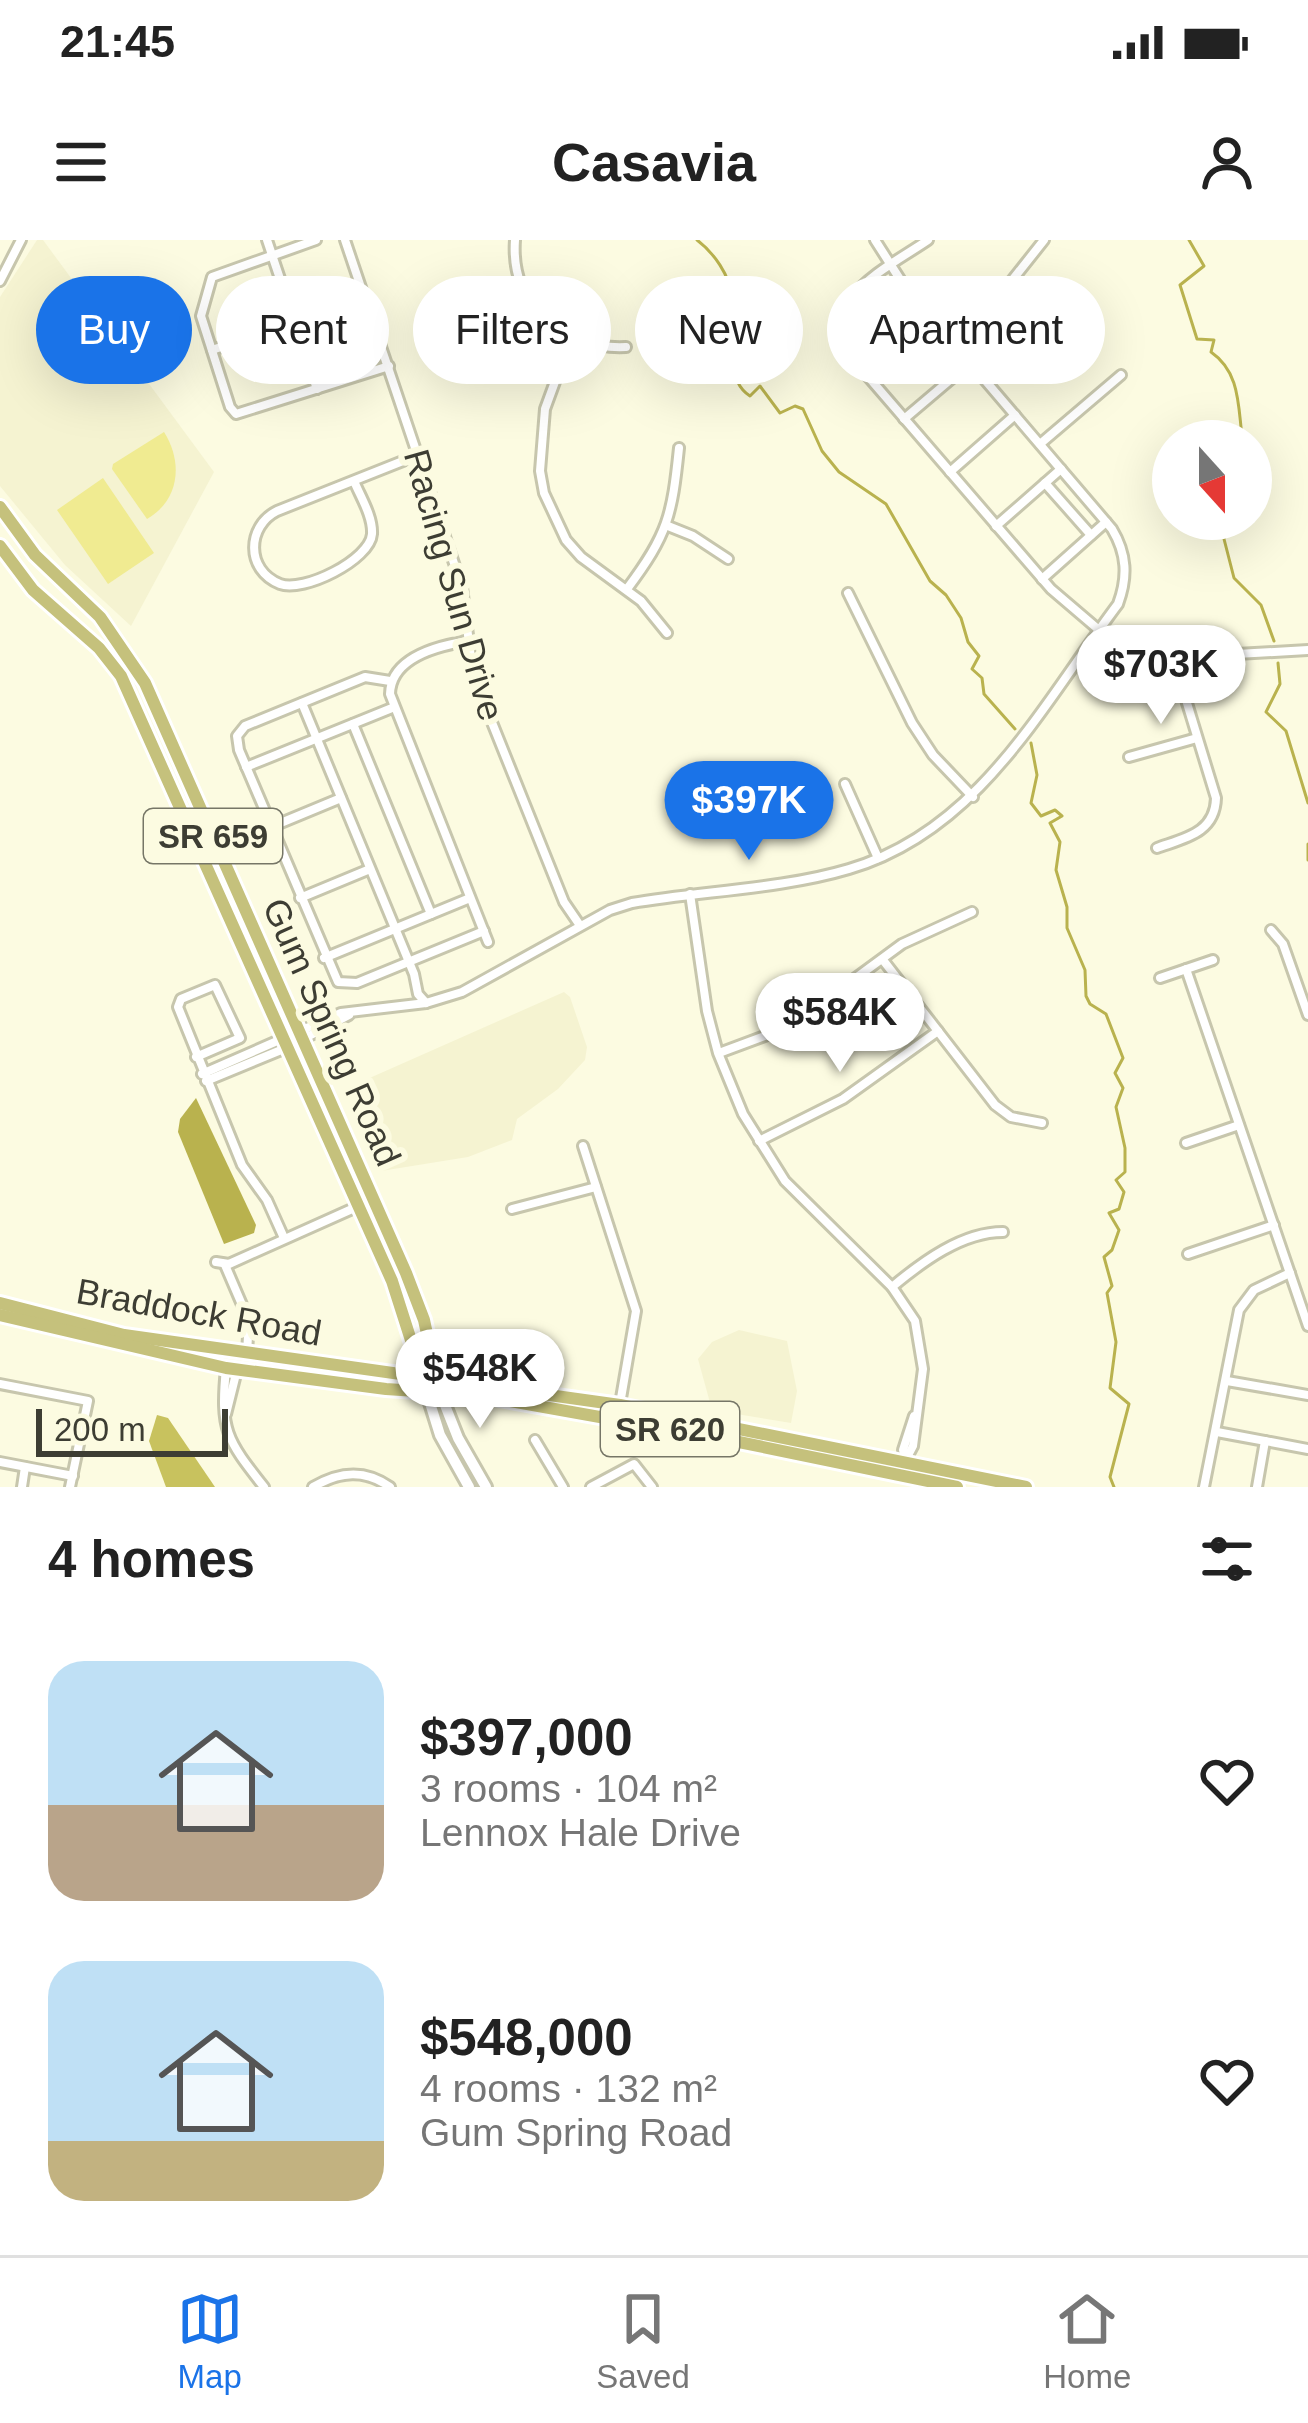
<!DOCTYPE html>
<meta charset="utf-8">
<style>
:root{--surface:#fff;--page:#f2f2f2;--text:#222;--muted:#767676;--line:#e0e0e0;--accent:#1a73e8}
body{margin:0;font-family:Arial,sans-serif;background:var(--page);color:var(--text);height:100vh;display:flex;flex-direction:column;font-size:45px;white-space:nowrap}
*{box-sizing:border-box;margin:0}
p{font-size:39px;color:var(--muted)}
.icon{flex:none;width:66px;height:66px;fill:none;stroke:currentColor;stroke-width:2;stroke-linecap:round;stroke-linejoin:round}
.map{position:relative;height:1247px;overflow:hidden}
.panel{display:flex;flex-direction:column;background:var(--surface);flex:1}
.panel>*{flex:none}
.banner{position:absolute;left:36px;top:36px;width:1236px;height:108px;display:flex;gap:24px}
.needle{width:78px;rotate:159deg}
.controls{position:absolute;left:1152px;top:180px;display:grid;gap:24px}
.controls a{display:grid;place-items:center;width:120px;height:120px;border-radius:50%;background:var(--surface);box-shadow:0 12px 48px #0002;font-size:60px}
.scale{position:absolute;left:36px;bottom:30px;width:192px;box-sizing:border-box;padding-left:12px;border:6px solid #3d3d33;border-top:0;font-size:33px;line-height:42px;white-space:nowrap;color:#3d3d33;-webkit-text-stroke:9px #fcfbe1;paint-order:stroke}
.price{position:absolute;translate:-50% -102px;padding:0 27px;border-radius:42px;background:#fff;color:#222;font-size:39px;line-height:78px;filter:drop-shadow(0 3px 6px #0008)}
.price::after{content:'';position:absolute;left:50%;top:72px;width:36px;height:27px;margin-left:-18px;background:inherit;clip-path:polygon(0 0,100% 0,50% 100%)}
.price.selected{background:var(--accent);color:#fff}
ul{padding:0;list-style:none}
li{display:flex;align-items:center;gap:36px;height:300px;padding:0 48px}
li span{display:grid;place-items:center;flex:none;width:336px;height:240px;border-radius:36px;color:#555}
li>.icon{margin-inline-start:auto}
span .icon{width:144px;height:144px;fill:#fffc;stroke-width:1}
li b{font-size:51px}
h2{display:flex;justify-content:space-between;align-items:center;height:144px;padding:0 48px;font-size:51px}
.chip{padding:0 42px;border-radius:54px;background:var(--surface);box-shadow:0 12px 48px #0002;font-size:42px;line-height:108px}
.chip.selected{background:var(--accent);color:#fff}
.status{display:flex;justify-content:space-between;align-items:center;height:84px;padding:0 60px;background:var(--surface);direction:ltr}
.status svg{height:33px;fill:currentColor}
header{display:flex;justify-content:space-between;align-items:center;height:156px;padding:0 48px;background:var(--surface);font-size:54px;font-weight:700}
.tabs{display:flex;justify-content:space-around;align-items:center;height:168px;border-top:3px solid var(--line);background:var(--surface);font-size:33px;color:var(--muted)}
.tabs a{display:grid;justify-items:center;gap:6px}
.tabs .selected{color:var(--accent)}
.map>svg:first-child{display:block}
.built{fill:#f5f3d1}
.green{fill:#f0eb91}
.forest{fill:#c8c25e}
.water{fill:#b9b24e}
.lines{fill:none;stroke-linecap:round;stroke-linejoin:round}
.stream{stroke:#b9b24e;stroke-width:3}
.street-casing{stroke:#c7c6ad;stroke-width:14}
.secondary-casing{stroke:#c7c6ad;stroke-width:16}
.primary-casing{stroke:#fff;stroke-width:18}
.street{stroke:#fff;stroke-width:8}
.secondary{stroke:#fff;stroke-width:10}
.primary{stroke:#c5c17c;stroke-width:12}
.labels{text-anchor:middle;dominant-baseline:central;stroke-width:12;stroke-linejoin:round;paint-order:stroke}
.shield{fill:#fcfbe1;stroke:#767667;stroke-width:3}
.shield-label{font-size:33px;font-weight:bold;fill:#3d3d33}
.street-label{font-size:36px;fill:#3d3d33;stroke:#fcfbe1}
</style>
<div class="status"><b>21:45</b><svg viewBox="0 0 49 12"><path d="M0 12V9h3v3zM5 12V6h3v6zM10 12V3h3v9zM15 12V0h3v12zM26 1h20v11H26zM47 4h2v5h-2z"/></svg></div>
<header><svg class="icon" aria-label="menu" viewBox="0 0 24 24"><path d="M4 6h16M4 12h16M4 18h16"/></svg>Casavia<svg class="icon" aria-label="person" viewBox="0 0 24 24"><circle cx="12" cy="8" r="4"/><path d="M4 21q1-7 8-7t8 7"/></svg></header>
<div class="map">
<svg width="1308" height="1247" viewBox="0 0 1308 1247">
<rect width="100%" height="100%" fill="#fcfbe1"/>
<g class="built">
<path d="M37,0H43L214,232L131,386L65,325L0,246V57Z"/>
<path d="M564,752L570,757L587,807L585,820L558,849L517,879L512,900L468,917L381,931L347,848Z"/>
<path d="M739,1090L787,1101L797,1151L791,1183L712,1170L698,1119L712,1102Z"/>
</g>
<g class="green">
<path d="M164,192C183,222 180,260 147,279L112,229L113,224Z"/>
<path d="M103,238L154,313L108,344L57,270Z"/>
</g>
<path class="forest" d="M157,1175L168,1178L215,1247H166L149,1201Z"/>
<path class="water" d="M196,858L256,985L254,993L224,1004L178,892L180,879Z"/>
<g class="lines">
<g class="stream">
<path d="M697,0C713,12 731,36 731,57C730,72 726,80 732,95L726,102C736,122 730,143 750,156L760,146L780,173L795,166L803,169L822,211L839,232L886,264L930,341L946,355L961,378L968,402L979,416L972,429L982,438L984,454L1015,489"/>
<path d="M1189,0L1204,26L1180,45L1197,99L1214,100L1211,112C1240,132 1238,165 1242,196L1238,201"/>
<path d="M1226,279L1224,299L1234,338L1261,365L1274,401"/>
<path d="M1278,423L1280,444L1266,472L1286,491L1308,563"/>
<path d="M1031,503L1037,535L1031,563L1041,576L1055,570L1062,576L1050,583L1060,602L1056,630L1067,667V688L1085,730L1086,756L1090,764L1106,774L1123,818L1115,833L1123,848L1116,867L1125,908V932L1116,940L1124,952L1119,969L1109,973L1119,990L1112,1010L1104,1017L1112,1046L1107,1053L1116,1102L1110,1148L1129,1164L1110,1237L1114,1247"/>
<path d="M1308,604V620"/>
</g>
<g class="street-casing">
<g id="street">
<path d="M267,0L317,149"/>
<path d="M316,0L212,37L201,76L230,167L236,174L389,126"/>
<path d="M345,0L462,347L473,435L564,662L579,684"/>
<path d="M515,0C510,67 562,110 626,107"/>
<path d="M928,0C886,29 807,63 859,126L1051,349L1099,390L1147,411L1184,417L1308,410"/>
<path d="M0,41L21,0"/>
<path d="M907,84L952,138"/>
<path d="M571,98L545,169L540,231L544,253L566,300L581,317L641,361L667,393"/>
<path d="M950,98L1002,53L1044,0"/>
<path d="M212,110L295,82"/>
<path d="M859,126L924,69"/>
<path d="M904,179L970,123"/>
<path d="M1040,204L1121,135"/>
<path d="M950,232L1015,175"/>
<path d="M354,241C360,256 373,276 372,294C370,320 303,353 280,344C245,330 247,286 277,271L418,215"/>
<path d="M1045,243L1091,295"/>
<path d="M668,286L693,296L728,319"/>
<path d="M996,286L1061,229"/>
<path d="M1042,339L1106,282"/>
<path d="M627,349C668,294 672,276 679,208"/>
<path d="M848,353L912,483L933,515L973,557"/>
<path d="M468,401C436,406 391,418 390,454L488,702"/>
<path d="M390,441L365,437L245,486L237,496L239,510L338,742L357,743L484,691"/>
<path d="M302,463L414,734L418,754L426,763"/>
<path d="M353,484L431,674"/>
<path d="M1129,517L1197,498"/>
<path d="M246,527L392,468"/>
<path d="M845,544L878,618"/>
<path d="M271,587L341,558"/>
<path d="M1157,608C1185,598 1215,593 1216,558L1183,450L1184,417"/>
<path d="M690,654L707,771L718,813L743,874L785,941L892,1047L915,1081L923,1129L913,1206L904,1223"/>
<path d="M300,658L370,629"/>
<path d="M1271,690L1283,704L1308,775"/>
<path d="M324,718L470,658"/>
<path d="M883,720L995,865L1011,877L1042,883"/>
<path d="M1186,729L1308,1086"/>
<path d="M1160,738L1213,720"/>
<path d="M719,813L789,787L902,704L972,672"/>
<path d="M196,817L240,798L215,745L181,759L178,767L242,925L267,960L284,998"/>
<path d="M202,834L341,773L426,763L462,752L610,670L632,663C702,651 782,649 849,629C979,591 1042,465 1118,364C1128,337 1127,314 1112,289L903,44L875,0"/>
<path d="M206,841L286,808L349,775"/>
<path d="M759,901L843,859L938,791"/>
<path d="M1186,903L1239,885"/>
<path d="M583,906L636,1071L620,1164"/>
<path d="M512,969L596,947"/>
<path d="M1188,1014L1274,985"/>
<path d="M216,1022L229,1024L361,965"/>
<path d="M225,1025L249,1081L247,1112"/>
<path d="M892,1047C922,1022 962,992 1003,992"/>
<path d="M226,1128C220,1190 226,1199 264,1247"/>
<path d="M1227,1141L1308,1155"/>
<path d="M0,1144L88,1161L70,1247"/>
<path d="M226,1174L237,1130"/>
<path d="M1217,1192L1308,1209"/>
<path d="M535,1200L563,1247"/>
<path d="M906,1218L903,1210L914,1176"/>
<path d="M0,1222L73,1236"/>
<path d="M22,1247L25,1227"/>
<path d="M313,1247C340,1231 365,1229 390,1247"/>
<path d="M591,1247L634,1224L652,1247"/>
<path d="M1204,1247L1239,1070L1254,1050L1290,1033"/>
<path d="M1257,1247L1265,1201"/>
</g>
</g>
<g class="secondary-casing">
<g id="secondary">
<path d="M426,1150L440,1195L469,1247"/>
<path d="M439,1150L458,1198L486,1247"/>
</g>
</g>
<g class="primary-casing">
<g id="primary">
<path d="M0,267L35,315L100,377L145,443L406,1033L424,1080L439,1150"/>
<path d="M0,306L33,350L99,408L121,436L392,1041L424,1141"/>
<path d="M0,1063L124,1095L620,1165L1026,1247"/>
<path d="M0,1075L226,1128L386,1149L477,1155L734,1201L957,1247"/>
</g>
</g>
<use href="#street" class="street"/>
<use href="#secondary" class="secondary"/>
<use href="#primary" class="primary"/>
</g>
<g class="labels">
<g class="shield">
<rect x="144" y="569" width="138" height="54" rx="9"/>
<rect x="601" y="1162" width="138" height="54" rx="9"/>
</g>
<g class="shield-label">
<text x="213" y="596">SR 659</text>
<text x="670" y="1189">SR 620</text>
</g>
<g class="street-label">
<text transform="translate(454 345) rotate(74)">Racing Sun Drive</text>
<text transform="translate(332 792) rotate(66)">Gum Spring Road</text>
<text transform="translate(199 1072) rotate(10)">Braddock Road</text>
</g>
</g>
</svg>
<div class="controls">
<a><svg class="needle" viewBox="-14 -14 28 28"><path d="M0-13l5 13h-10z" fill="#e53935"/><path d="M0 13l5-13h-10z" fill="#767676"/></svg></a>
</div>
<div class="scale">200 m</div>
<b class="price" style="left:1161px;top:487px">$703K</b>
<b class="price selected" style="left:749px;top:623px">$397K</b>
<b class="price" style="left:840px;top:835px">$584K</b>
<b class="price" style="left:480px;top:1191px">$548K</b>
<div class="banner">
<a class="chip selected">Buy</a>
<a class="chip">Rent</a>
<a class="chip">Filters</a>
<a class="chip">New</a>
<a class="chip">Apartment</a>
</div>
</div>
<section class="panel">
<h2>4 homes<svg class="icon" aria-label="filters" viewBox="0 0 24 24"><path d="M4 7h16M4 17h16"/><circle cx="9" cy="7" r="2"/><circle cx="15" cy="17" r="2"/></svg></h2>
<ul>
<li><span style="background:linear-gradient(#bfe0f5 60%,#b9a48a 0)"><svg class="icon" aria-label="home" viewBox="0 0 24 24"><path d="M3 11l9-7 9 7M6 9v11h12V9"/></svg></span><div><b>$397,000</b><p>3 rooms · 104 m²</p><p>Lennox Hale Drive</p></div><svg class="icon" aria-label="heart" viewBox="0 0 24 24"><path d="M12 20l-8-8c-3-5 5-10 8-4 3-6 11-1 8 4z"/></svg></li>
<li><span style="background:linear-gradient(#bfe0f5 75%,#c2b280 0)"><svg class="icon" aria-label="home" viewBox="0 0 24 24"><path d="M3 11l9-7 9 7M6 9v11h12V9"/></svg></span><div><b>$548,000</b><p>4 rooms · 132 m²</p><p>Gum Spring Road</p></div><svg class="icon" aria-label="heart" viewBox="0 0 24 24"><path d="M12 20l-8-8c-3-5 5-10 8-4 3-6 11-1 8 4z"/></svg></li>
</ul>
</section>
<nav class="tabs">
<a class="selected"><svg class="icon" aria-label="map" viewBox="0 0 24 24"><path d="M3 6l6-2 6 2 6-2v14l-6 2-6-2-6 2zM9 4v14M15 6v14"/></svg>Map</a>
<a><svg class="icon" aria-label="saved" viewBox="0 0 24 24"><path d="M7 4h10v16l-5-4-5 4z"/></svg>Saved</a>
<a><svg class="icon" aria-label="home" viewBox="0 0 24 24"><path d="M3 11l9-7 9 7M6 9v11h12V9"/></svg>Home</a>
</nav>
